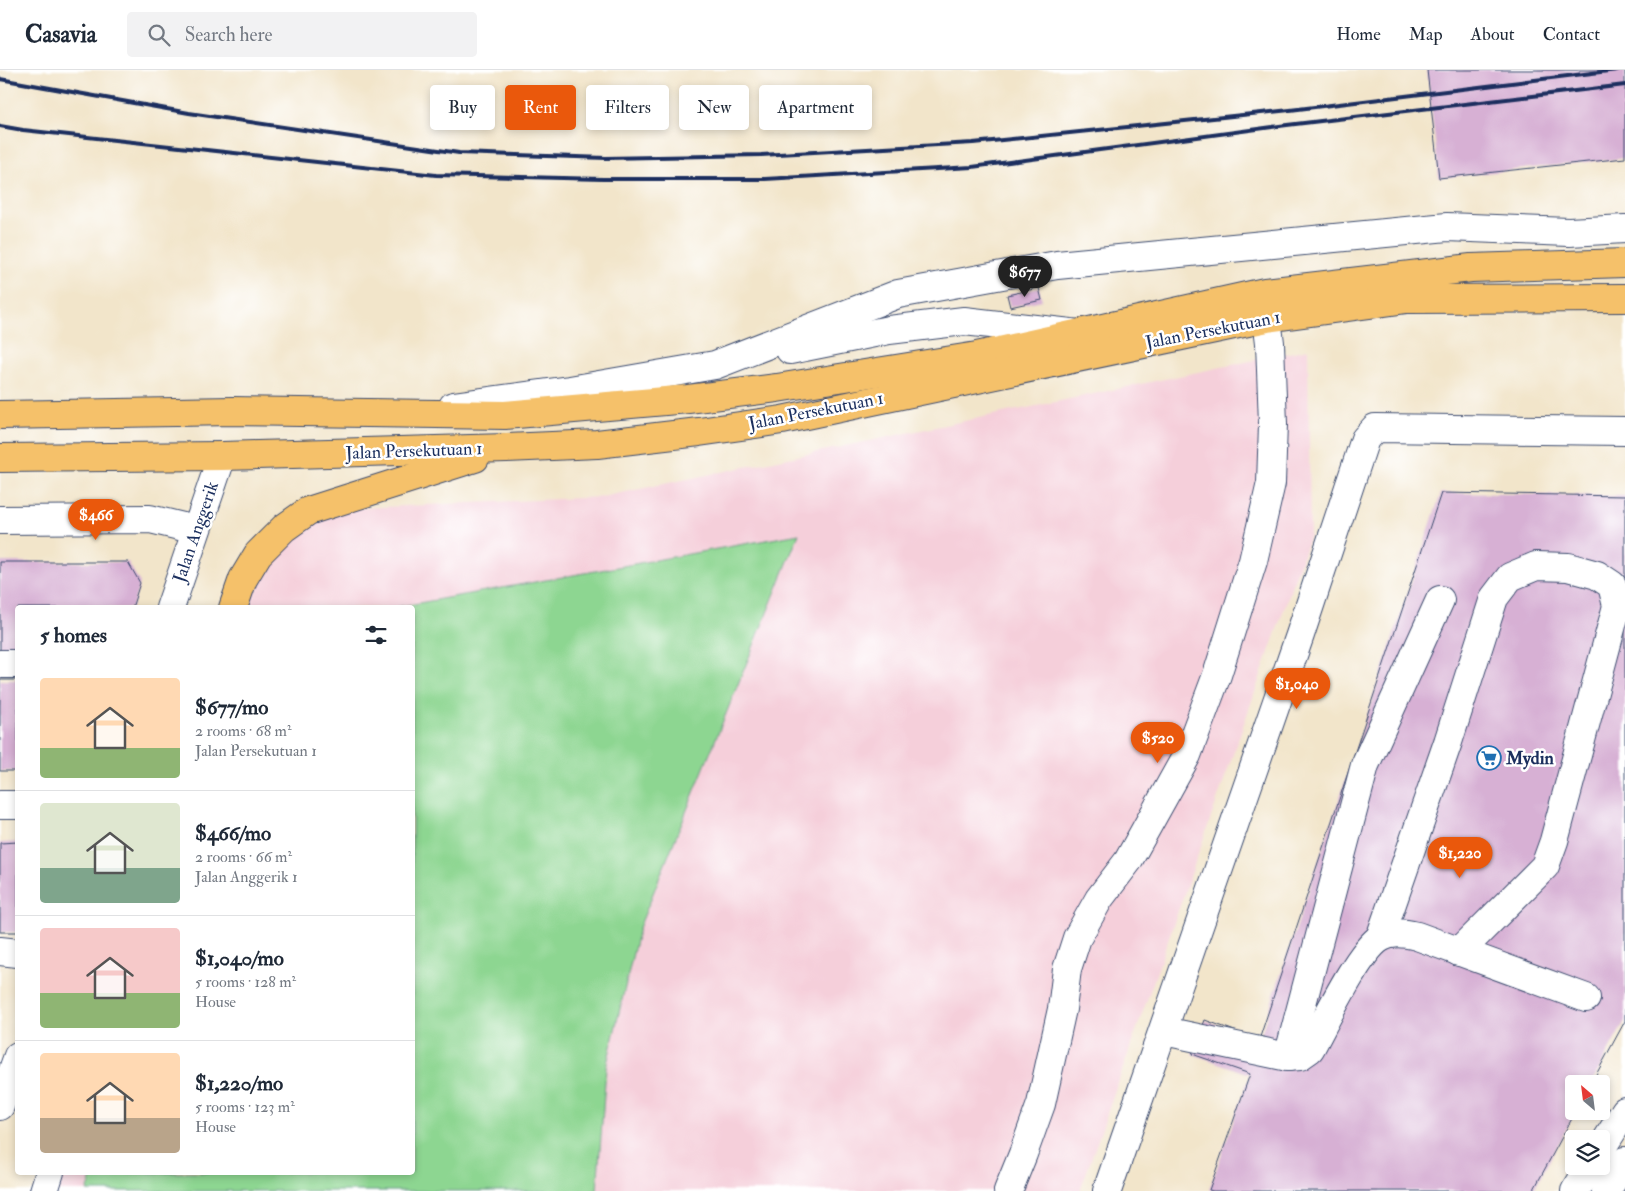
<!DOCTYPE html>
<meta charset="utf-8">
<style>
:root{--surface:#fff;--page:#f2f2f3;--text:#1f2937;--muted:#747a83;--line:#e0e1e3;--accent:#ea580c}
body{margin:0;font-family:"IM FELL Double Pica",serif;background:var(--page);color:var(--text);height:100vh;display:flex;flex-direction:column;font-size:19px;white-space:nowrap}
*{box-sizing:border-box;margin:0}
p{font-size:16px;color:var(--muted)}
.icon{flex:none;width:28px;height:28px;fill:none;stroke:currentColor;stroke-width:2;stroke-linecap:round;stroke-linejoin:round}
.map{position:relative;flex:1;overflow:hidden}
.details{position:absolute;left:15px;top:535px;width:400px;height:570px;display:flex;flex-direction:column;background:var(--surface);border-radius:5px;box-shadow:0 2px 8px #0003}
.details>*{flex:none}
.guide{position:absolute;left:430px;top:15px;width:475px;height:45px;display:flex;gap:10px}
.needle{width:32px;rotate:332deg}
.fabs{position:absolute;left:1565px;top:1005px;display:grid;gap:10px}
.fabs a{display:grid;place-items:center;width:45px;height:45px;border-radius:5px;background:var(--surface);box-shadow:0 2px 8px #0003;font-size:25px}
.price{position:absolute;translate:-50% -42px;padding:0 11px;border-radius:18px;background:var(--accent);color:#fff;font-size:16px;line-height:32px;filter:drop-shadow(0 1px 2px #0008)}
.price::after{content:'';position:absolute;left:50%;top:30px;width:15px;height:11px;margin-left:-8px;background:inherit;clip-path:polygon(0 0,100% 0,50% 100%)}
.price.current{background:#222;color:#fff}
ul{padding:0;list-style:none}
li{display:flex;align-items:center;gap:15px;height:125px;padding:0 25px}
li+li{border-top:1px solid var(--line)}
li span{display:grid;place-items:center;flex:none;width:140px;height:100px;border-radius:5px;color:#555}
li>.icon{margin-inline-start:auto}
span .icon{width:60px;height:60px;fill:#fffc;stroke-width:1}
li b{font-size:21px}
h2{display:flex;justify-content:space-between;align-items:center;height:60px;padding:0 25px;font-size:21px}
.tag{padding:0 18px;border-radius:5px;background:var(--surface);box-shadow:0 2px 8px #0003;font-size:18px;line-height:45px}
.tag.current{background:var(--accent);color:#fff}
header{display:flex;align-items:center;gap:30px;box-sizing:border-box;height:70px;padding:0 25px;background:var(--surface);border-bottom:1px solid var(--line)}
header strong{font-size:24px}
nav{display:flex;gap:28px;margin-inline-start:auto;font-size:18px}
.search{width:350px;height:45px;background:var(--page);display:flex;align-items:center;gap:12px;box-sizing:border-box;padding:0 18px;border-radius:5px;color:var(--muted);font-size:19px}
.map>svg:first-child{display:block}
.built{fill:#f5cfda}
.green{fill:#8dd691;stroke:#548278}
.building{fill:#d7b0d4}
.lines{fill:none;stroke-linecap:round;stroke-linejoin:round}
.minor-casing{stroke:#3b4a6e;stroke-width:30}
.highway-casing{stroke:#3b4a6e;stroke-width:30}
.minor{stroke:#fff;stroke-width:28}
.highway{stroke:#f5c16b;stroke-width:28}
.rail{stroke:#1b2f5e;stroke-width:4}
.labels{text-anchor:middle;dominant-baseline:central;stroke-width:5;stroke-linejoin:round;paint-order:stroke}
.street-label{font-size:18px;fill:#1b2f5e;stroke:#fff}
.poi-label{font-size:18px;font-weight:bold;fill:#1b2f5e;stroke:#fff;text-anchor:start}
</style>
<header>
<strong>Casavia</strong>
<div class="search"><svg class="icon" aria-label="search" viewBox="0 0 24 24"><circle cx="10" cy="10" r="6"/><path d="M15 15l6 6"/></svg>Search here</div>
<nav><a>Home</a><a>Map</a><a>About</a><a>Contact</a></nav>
</header>
<div class="map">
<svg width="1625" height="1121" viewBox="0 0 1625 1121">
<rect width="100%" height="100%" fill="#fff"/>
<filter id="ink" filterUnits="userSpaceOnUse"><feTurbulence type="fractalNoise" baseFrequency=".02" numOctaves="2"/><feDisplacementMap in="SourceGraphic" scale="10" xChannelSelector="R" yChannelSelector="G"/><feConvolveMatrix kernelMatrix="1 2 1 2 8 2 1 2 1" color-interpolation-filters="sRGB"/></filter>
<filter id="wash" filterUnits="userSpaceOnUse"><feTurbulence type="fractalNoise" baseFrequency=".0096" numOctaves="4" result="noise"/><feDisplacementMap in="SourceGraphic" scale="20" xChannelSelector="R" yChannelSelector="G"/><feGaussianBlur stdDeviation="1.12" result="paint"/><feColorMatrix in="noise" values="0 0 0 0 0 0 0 0 0 0 0 0 0 0 0 0 0 1.4 0 .05"/><feComposite in="paint" operator="in"/></filter>
<g filter="url(#wash)">
<rect width="100%" height="100%" fill="#f2e5ca"/>
<path class="built" d="M1308,279L1310,465L1080,1121H44L50,1103L412,1102V538L242,537L254,504L285,470L340,439L602,427Z"/>
<path class="green" d="M799,464L639,858L606,998L597,1121H87L94,1103L412,1102V538L397,537Z"/>
<g id="blocks">
<g class="building">
<path d="M1427,0H1625V88L1439,108Z"/>
<path d="M1039,218L1042,230L1010,237L1007,225Z"/>
<path d="M1441,423L1625,426V951L1591,1014H1574V1041H1576L1533,1121H1213L1209,1120L1250,1004L1192,984L1205,950L1259,970Z"/>
<path d="M0,492H128L140,513L132,538H18V581H0Z"/>
<rect x="0" y="610" width="18" height="91"/>
<path d="M18,772V862H0V773Z"/>
</g>
</g>
</g>
<g filter="url(#ink)">
<use href="#blocks" fill-opacity="0" stroke="#3b4a6e" stroke-width="1"/>
<g class="lines">
<g class="minor-casing">
<g id="minor">
<path d="M790,280L889,260L964,251L1071,263"/>
<path d="M453,336L570,320L715,295L898,224L1057,195L1447,157L1569,162L1625,159"/>
<path d="M0,450L150,449L196,460"/>
<path d="M170,538L222,386"/>
<path d="M0,594H18"/>
<path d="M0,735H18"/>
<path d="M1380,868L1448,672L1494,528L1510,507L1536,496L1568,497L1597,505L1612,515L1617,536L1554,771L1545,796L1459,882"/>
<path d="M0,881L18,883"/>
<path d="M1164,961L1288,987L1300,986L1310,979C1324,954 1358,882 1380,868C1392,861 1404,863 1417,866L1586,928"/>
<path d="M1288,987L1365,695L1440,530"/>
<path d="M0,1036L18,986"/>
<path d="M1601,1079L1625,1041"/>
<path d="M44,1121L50,1102"/>
<path d="M1008,1121L1023,1084L1041,1034L1062,939L1067,899L1077,868L1099,829L1128,791L1187,685L1217,605L1253,491L1271,413L1273,354L1270,273L1267,248"/>
<path d="M1107,1121L1300,565L1365,369L1375,358L1625,361"/>
<path d="M1575,1121L1591,1096"/>
<path d="M1606,1121L1625,1091"/>
</g>
</g>
<g class="highway-casing">
<g id="highway">
<path d="M0,345L233,341L505,345L688,329L777,318L977,286L1265,222L1471,198L1625,193"/>
<path d="M0,388L222,386L507,378L597,374L699,362L782,350L1267,248L1407,229L1625,228"/>
<path d="M233,538L243,509L258,484L284,458L308,441L475,388"/>
</g>
</g>
<use href="#minor" class="minor"/>
<use href="#highway" class="highway"/>
<g class="rail">
<path d="M0,9L189,43L459,83L606,88L761,85L973,73L1290,40L1617,0"/>
<path d="M0,56L23,60L436,105L603,109H765L972,97L1287,55L1625,15"/>
</g>
</g>
</g>
<defs>
<g id="supermarket-ring" transform="scale(1.25)"><circle r="9.5" fill="#fff" stroke="#1f6fb2" stroke-width="1.5"/><path d="M-6-5.5h2.5l.6 2H6L4.5 2H-2.5L-4.4-4H-6ZM-1.5 3.2a1.3 1.3 0 1 0 .1 0ZM3 3.2a1.3 1.3 0 1 0 .1 0Z" fill="#1f6fb2"/></g>
</defs>
<g fill-rule="evenodd">
<use href="#supermarket-ring" x="1489" y="688"/>
</g>
<g class="labels">
<g class="street-label">
<text transform="translate(1213 260) rotate(-11)">Jalan Persekutuan 1</text>
<text transform="translate(816 341) rotate(-11)">Jalan Persekutuan 1</text>
<text transform="translate(414 381) rotate(-2)">Jalan Persekutuan 1</text>
<text transform="translate(196 462) rotate(-71)">Jalan Anggerik</text>
</g>
<g class="poi-label">
<text x="1506" y="688">Mydin</text>
</g>
</g>
</svg>
<div class="fabs">
<a><svg class="needle" viewBox="-14 -14 28 28"><path d="M0-13l5 13h-10z" fill="#e53935"/><path d="M0 13l5-13h-10z" fill="#747a83"/></svg></a>
<a><svg class="icon" aria-label="layers" viewBox="0 0 24 24"><path d="M12 4l9 5-9 5-9-5zM3 14l9 5 9-5"/></svg></a>
</div>
<b class="price current" style="left:1025px;top:228px">$677</b>
<b class="price" style="left:96px;top:471px">$466</b>
<b class="price" style="left:1297px;top:640px">$1,040</b>
<b class="price" style="left:1158px;top:694px">$520</b>
<b class="price" style="left:1460px;top:809px">$1,220</b>
<div class="guide">
<a class="tag">Buy</a>
<a class="tag current">Rent</a>
<a class="tag">Filters</a>
<a class="tag">New</a>
<a class="tag">Apartment</a>
</div>
<section class="details">
<h2>5 homes<svg class="icon" aria-label="filters" viewBox="0 0 24 24"><path d="M4 7h16M4 17h16"/><circle cx="9" cy="7" r="2"/><circle cx="15" cy="17" r="2"/></svg></h2>
<ul>
<li><span style="background:linear-gradient(#ffd9b3 70%,#8fb573 0)"><svg class="icon" aria-label="home" viewBox="0 0 24 24"><path d="M3 11l9-7 9 7M6 9v11h12V9"/></svg></span><div><b>$677/mo</b><p>2 rooms · 68 m²</p><p>Jalan Persekutuan 1</p></div></li>
<li><span style="background:linear-gradient(#dfe7d0 65%,#7fa58c 0)"><svg class="icon" aria-label="home" viewBox="0 0 24 24"><path d="M3 11l9-7 9 7M6 9v11h12V9"/></svg></span><div><b>$466/mo</b><p>2 rooms · 66 m²</p><p>Jalan Anggerik 1</p></div></li>
<li><span style="background:linear-gradient(#f6c9c9 65%,#8fb573 0)"><svg class="icon" aria-label="home" viewBox="0 0 24 24"><path d="M3 11l9-7 9 7M6 9v11h12V9"/></svg></span><div><b>$1,040/mo</b><p>5 rooms · 128 m²</p><p>House</p></div></li>
<li><span style="background:linear-gradient(#ffd9b3 65%,#b9a48a 0)"><svg class="icon" aria-label="home" viewBox="0 0 24 24"><path d="M3 11l9-7 9 7M6 9v11h12V9"/></svg></span><div><b>$1,220/mo</b><p>5 rooms · 123 m²</p><p>House</p></div></li>
</ul>
</section>
</div>
